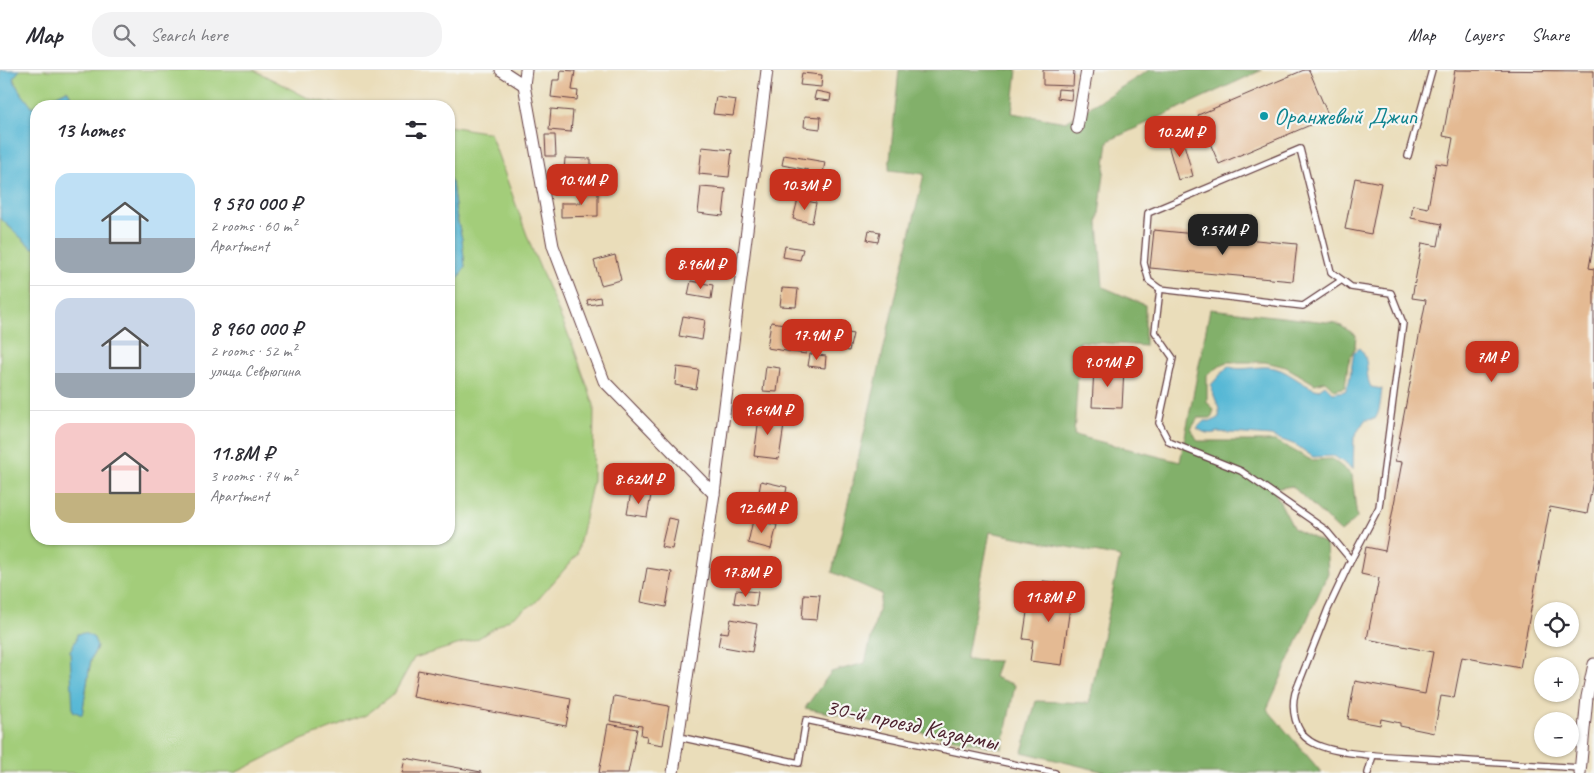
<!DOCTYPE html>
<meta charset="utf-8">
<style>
:root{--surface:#fff;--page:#f2f2f3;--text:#2b2b33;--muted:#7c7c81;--line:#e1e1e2;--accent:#c8321e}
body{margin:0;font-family:Caveat,sans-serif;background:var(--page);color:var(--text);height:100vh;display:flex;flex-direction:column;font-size:19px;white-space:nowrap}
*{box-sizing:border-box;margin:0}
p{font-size:16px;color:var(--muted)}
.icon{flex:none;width:28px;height:28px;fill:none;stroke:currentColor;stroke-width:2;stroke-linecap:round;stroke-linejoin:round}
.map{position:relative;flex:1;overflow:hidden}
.side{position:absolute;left:30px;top:30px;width:425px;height:445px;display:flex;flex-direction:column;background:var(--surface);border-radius:20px;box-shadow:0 1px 4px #0004}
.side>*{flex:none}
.controls{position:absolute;left:1534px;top:532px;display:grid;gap:10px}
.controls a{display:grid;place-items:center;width:45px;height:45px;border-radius:50%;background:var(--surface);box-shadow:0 1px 4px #0004;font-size:25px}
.price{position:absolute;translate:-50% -42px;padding:0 11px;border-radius:10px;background:var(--accent);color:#fff;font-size:16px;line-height:32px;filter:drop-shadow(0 1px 2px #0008)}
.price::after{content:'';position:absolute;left:50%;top:30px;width:15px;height:11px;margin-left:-8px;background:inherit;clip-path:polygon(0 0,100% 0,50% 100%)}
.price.current{background:#222;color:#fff}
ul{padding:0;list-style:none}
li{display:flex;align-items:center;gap:15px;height:125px;padding:0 25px}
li+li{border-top:1px solid var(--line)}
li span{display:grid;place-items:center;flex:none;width:140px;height:100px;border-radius:15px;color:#555}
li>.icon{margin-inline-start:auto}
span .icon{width:60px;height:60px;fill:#fffc;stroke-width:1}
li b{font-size:21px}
h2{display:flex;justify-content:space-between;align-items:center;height:60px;padding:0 25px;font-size:21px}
header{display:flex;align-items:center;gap:30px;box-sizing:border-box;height:70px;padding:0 25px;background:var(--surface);border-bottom:1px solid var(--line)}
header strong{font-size:24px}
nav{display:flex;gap:28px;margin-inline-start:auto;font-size:18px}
.search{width:350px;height:45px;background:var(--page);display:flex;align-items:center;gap:12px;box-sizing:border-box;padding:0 18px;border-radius:20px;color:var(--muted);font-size:19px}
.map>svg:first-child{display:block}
.green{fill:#a3cd7a;stroke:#767652;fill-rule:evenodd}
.forest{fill:#82b06a;stroke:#66684a}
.water{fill:#56b8d5;stroke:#506c80}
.building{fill:#e4ba93}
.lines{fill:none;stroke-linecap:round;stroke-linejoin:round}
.lane-casing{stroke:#623c40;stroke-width:8}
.street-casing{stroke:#623c40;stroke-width:13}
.lane{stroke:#fff;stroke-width:5.5}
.street{stroke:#fff;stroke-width:11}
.culture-dot{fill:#0f9aa8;stroke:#f6f6f2;stroke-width:2}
.labels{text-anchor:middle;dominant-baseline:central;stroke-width:4.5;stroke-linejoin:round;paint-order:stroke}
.culture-label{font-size:24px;fill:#0d838f;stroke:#f6f6f2;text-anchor:start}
.street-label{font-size:24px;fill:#4a1f2b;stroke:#f6f6f2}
</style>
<header>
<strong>Map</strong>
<div class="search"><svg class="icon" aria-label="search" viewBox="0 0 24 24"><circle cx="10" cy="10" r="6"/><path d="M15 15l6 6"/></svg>Search here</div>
<nav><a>Map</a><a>Layers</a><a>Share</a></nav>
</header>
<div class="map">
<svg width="1594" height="703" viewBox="0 0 1594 703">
<rect width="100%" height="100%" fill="#f6f6f2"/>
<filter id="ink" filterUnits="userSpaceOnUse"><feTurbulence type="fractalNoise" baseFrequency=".02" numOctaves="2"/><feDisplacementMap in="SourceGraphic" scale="10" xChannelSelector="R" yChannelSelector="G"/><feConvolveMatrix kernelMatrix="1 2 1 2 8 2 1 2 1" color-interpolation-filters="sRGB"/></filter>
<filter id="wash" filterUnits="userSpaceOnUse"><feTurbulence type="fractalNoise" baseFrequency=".0096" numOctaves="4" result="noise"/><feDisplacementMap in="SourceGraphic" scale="20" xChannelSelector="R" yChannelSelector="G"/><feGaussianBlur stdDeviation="1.12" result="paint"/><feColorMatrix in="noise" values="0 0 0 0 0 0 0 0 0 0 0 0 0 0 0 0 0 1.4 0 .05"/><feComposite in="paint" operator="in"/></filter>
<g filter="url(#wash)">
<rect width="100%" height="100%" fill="#eaddba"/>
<g class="green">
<path d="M20,0H254L310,29L346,36H68L72,28L67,20L32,38L19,20L13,7Z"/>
<path d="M449,56L490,63L532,179L573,276L594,335L593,410L577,485L535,533L477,569L414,588L394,624L366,645L302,670L235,703H0V148L31,177L36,179V469H449V224L465,197L462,169L456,144L452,113L449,107ZM76,570L97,577L91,589L82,644L70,581Z"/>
</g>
<path class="forest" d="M899,0H1017L1012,43L1066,52L1149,0H1262L1108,71L1098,153L1103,217L1145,235V276L1080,271L1074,365L1180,392L1210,239L1336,253L1356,265L1355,276L1348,294L1345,317L1335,320L1325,311L1315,314L1286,297L1265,292H1226L1207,305V332L1214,340L1211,348H1198L1191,359L1198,371H1276L1311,390L1332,389L1352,405L1357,448L1341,462L1292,416L1273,419L1294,459L1326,474L1328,503L1267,639L1322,703H1109L1022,682L1036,631L1089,633L1120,487L990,462L966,590L999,591L994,607L1015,615L1002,679L805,638L831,602L865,593L882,524L832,502L924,104L889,100Z"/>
<g class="water">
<path d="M0,0H20L13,8L19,20L32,37L67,20L72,28L68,36H36V179L31,177L0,148Z"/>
<path d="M449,107L452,113L456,144L462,169L465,197L449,224Z"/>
<path d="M1359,278C1371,289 1364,304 1371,317L1382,319C1380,330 1381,340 1375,349L1365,350L1354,367L1353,399L1334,386L1313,387L1296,375L1271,366L1218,362C1209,365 1204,363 1197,358L1204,351H1213L1219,347C1221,337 1213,327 1211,315L1228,296C1238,302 1256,296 1268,297C1287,298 1300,315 1318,320L1325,315L1333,323L1345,321L1349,313L1354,282Z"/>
<path d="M85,563L94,568L97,577L91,589L82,645L73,641L70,581L76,570L77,564Z"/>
</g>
<g id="blocks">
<g class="building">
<path d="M561,0L575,1L572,20L578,21L577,30L551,27L553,10H560Z"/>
<path d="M1043,0H1074L1073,16L1043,15Z"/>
<path d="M1304,0H1309L1329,47L1219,94L1198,45Z"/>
<path d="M1455,0L1594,1V170L1589,198L1594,199V405L1587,444L1550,437L1520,598L1462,587L1454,628L1441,626L1434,663L1400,656V653L1381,649L1380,655L1348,649L1355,611L1425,624L1433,582L1367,569L1379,508L1361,504L1366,477L1385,481L1402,392L1395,391L1426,230L1412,228L1422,173L1438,176L1442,154L1411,148L1413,135L1428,138L1436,93L1448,95L1453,68L1443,66Z"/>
<path d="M802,3L822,5L821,17L800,15Z"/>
<path d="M1058,19L1072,20L1071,30L1057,28Z"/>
<path d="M816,21L831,24L830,31L814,29Z"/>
<path d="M716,27L736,30L733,46L713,44Z"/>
<path d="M551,39L573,41L571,62L549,60Z"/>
<path d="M805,46L821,47L820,59L804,57Z"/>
<path d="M545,65H555L556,86H546Z"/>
<path d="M1182,67L1193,106L1178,110L1167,71Z"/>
<path d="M702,77L732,80L729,107L699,104Z"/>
<path d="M784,85L825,92L820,120L805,117L808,100L782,95Z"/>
<path d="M565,88L591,89V102L564,101Z"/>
<path d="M1355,108L1381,113L1371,164L1345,159Z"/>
<path d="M701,117L726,119L723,146L698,143Z"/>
<path d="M581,121H598V146L561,147V133H581Z"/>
<path d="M798,129L816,133L812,153L793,149Z"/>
<path d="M869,160L880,162L878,172L867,170Z"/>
<path d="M1154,160L1297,174L1293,211L1150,198Z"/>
<path d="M785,176L803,179L800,190L783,187Z"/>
<path d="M694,184L716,188L712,204L691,201Z"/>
<path d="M615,185L621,210L601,215L594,191Z"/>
<path d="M691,211L713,215L711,229L688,225Z"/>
<path d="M782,218L798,219L796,237L780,236Z"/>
<path d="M600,227L601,233L588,235L587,230Z"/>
<path d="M683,246L705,250L702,270L679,266Z"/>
<path d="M771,252L785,254L784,263L809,267L806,284L767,278Z"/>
<path d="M841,261L853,264L849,281L837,278Z"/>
<path d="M810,284L826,286L825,298L808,296Z"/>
<path d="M766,296L780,298L777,322L763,321Z"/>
<path d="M677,297L699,300L696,319L675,315Z"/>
<path d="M1094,297L1124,298L1122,338L1092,337Z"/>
<path d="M760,340L775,342L773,354L784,355L779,389L754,386Z"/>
<path d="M761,411L787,417L783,438L757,433Z"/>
<path d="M631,422L651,425L647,447L627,444Z"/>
<path d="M668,448L678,450L672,479L661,477Z"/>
<path d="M753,450L777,455L771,479L748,473Z"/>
<path d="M647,498L672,502L666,537L641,532Z"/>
<path d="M1043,511L1073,515L1062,595L1030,591L1033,570L1023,569L1029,529L1040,530Z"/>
<path d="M736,520L758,522L756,536L734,533Z"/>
<path d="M804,524L820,525L817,550L802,549Z"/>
<path d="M731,549L757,554L752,582L718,576L721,562L728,563Z"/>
<path d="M418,600L571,629L566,656L413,627Z"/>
<path d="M614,626L669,636L663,675L646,672L647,666L641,665L642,656L610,651Z"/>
<path d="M608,654L637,659L628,703H599Z"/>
<path d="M405,688L481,702V703H402Z"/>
</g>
</g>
</g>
<g filter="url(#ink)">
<use href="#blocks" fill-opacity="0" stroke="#623c40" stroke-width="1"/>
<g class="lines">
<g class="lane-casing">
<g id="lane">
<path d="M1408,86L1432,0"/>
<path d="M1342,210L1331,202L1300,79L1148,143L1144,193L1149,211L1160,219L1303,236L1342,210L1351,217L1391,223L1403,253L1379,437L1351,490L1328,539L1295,623C1291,639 1295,662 1310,671C1332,686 1393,686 1421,688C1474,691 1527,695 1580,698"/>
<path d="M1160,219L1155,262L1173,288L1159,353L1169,372L1241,401L1326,460L1351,490"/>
<path d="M679,667L799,693L806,650L1055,703"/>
<path d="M1368,703L1373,685"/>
</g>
</g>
<g class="street-casing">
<g id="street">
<path d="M501,0L524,15"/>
<path d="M526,0L524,15L553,176L604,311L714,424"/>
<path d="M1077,58L1087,0"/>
<path d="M673,703L714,424L767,0"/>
<path d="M1580,703L1587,627L1594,594"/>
</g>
</g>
<use href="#lane" class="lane"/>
<use href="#street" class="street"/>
</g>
</g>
<circle class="culture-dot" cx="1264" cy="46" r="5"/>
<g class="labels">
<g class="culture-label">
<text x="1274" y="46">Оранжевый Джип</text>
</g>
<g class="street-label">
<text transform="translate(912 654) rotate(12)">30-й проезд Казармы</text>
</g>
</g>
</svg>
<div class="controls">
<a><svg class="icon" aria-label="locate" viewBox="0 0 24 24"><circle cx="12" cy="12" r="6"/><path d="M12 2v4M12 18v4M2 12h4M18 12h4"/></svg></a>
<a>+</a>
<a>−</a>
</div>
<b class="price" style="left:1180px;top:88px">10.2M ₽</b>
<b class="price" style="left:582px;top:136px">10.4M ₽</b>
<b class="price" style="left:805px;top:141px">10.3M ₽</b>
<b class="price current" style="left:1223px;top:186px">9.57M ₽</b>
<b class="price" style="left:701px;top:220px">8.96M ₽</b>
<b class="price" style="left:817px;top:291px">17.9M ₽</b>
<b class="price" style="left:1492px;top:313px">7M ₽</b>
<b class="price" style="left:1108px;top:318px">9.01M ₽</b>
<b class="price" style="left:768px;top:366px">9.64M ₽</b>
<b class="price" style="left:639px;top:435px">8.62M ₽</b>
<b class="price" style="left:762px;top:464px">12.6M ₽</b>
<b class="price" style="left:746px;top:528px">17.8M ₽</b>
<b class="price" style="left:1049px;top:553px">11.8M ₽</b>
<section class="side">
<h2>13 homes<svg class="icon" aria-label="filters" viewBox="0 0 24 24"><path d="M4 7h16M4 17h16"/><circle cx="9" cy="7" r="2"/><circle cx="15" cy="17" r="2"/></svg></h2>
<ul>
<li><span style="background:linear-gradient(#bfe0f5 65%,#9aa5b1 0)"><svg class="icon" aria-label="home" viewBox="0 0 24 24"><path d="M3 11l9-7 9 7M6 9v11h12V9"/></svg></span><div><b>9 570 000 ₽</b><p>2 rooms · 60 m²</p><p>Apartment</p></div></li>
<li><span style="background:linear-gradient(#c9d6e8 75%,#9aa5b1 0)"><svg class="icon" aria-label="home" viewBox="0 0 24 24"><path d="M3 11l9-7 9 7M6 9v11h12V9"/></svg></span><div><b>8 960 000 ₽</b><p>2 rooms · 52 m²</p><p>улица Севрюгина</p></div></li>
<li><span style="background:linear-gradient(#f6c9c9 70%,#c2b280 0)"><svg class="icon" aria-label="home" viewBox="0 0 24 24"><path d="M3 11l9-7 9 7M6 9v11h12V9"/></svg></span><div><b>11.8M ₽</b><p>3 rooms · 74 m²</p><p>Apartment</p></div></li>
</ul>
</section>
</div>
